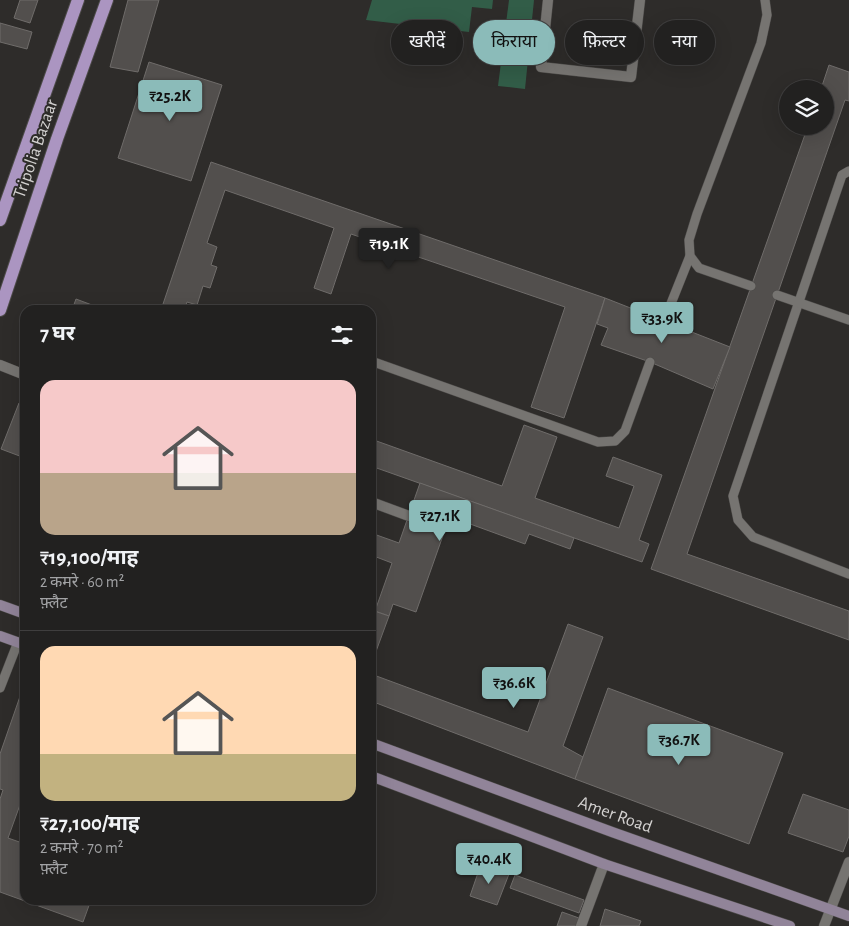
<!DOCTYPE html>
<html lang="hi">
<meta charset="utf-8">
<style>
:root{--surface:#222120;--page:#2a2929;--text:#f1f3f6;--muted:#a2a3a5;--line:#3f3e3e;--accent:#8bbbb9}
body{margin:0;font-family:"Alegreya Sans","Noto Sans Devanagari",sans-serif;background:var(--page);color:var(--text);height:100vh;display:flex;flex-direction:column;font-size:19px;white-space:nowrap}
*{box-sizing:border-box;margin:0}
p{font-size:16px;color:var(--muted)}
.icon{flex:none;width:28px;height:28px;fill:none;stroke:currentColor;stroke-width:2;stroke-linecap:round;stroke-linejoin:round}
.map{position:relative;flex:1;overflow:hidden}
.sheet{position:absolute;left:20px;top:305px;width:356px;height:600px;display:flex;flex-direction:column;background:var(--surface);border-radius:15px;box-shadow:0 5px 20px #0002,0 0 0 1px var(--line)}
.sheet>*{flex:none}
.banner{position:absolute;left:391px;top:20px;width:382px;height:45px;display:flex;gap:10px}
.buttons{position:absolute;left:779px;top:80px;display:grid;gap:10px}
.buttons a{display:grid;place-items:center;width:55px;height:55px;border-radius:50%;background:var(--surface);box-shadow:0 5px 20px #0002,0 0 0 1px var(--line);font-size:25px}
.price{position:absolute;translate:-50% -42px;padding:0 11px;border-radius:5px;background:var(--accent);color:#111;font-size:16px;line-height:32px;filter:drop-shadow(0 1px 2px #0008)}
.price::after{content:'';position:absolute;left:50%;top:30px;width:15px;height:11px;margin-left:-8px;background:inherit;clip-path:polygon(0 0,100% 0,50% 100%)}
.price.on{background:#222;color:#fff}
ul{padding:0;list-style:none}
li{display:grid;align-content:center;gap:10px;height:265px;padding:0 20px}
li+li{border-top:1px solid var(--line)}
li span{display:grid;place-items:center;height:155px;border-radius:15px;color:#555}
li>.icon{margin-inline-start:auto}
span .icon{width:90px;height:90px;fill:#fffc;stroke-width:1}
li b{font-size:21px}
h2{display:flex;justify-content:space-between;align-items:center;height:60px;padding:0 20px;font-size:21px}
.pill{padding:0 18px;border-radius:22px;background:var(--surface);box-shadow:0 5px 20px #0002,0 0 0 1px var(--line);font-size:18px;line-height:45px}
.pill.on{background:var(--accent);color:#111}
.map>svg:first-child{display:block}
.green{fill:#325d48}
.building{fill:#524f4d;stroke:#6f6c6a}
.lines{fill:none;stroke-linecap:round;stroke-linejoin:round}
.service-casing{stroke:#4c4a48;stroke-width:10}
.pedestrian-casing{stroke:#4c4a48;stroke-width:11}
.minor-casing{stroke:#4c4a48;stroke-width:11}
.secondary-casing{stroke:#4c4a48;stroke-width:11}
.primary-casing{stroke:#4c4a48;stroke-width:14}
.service{stroke:#767471;stroke-width:9}
.pedestrian{stroke:#767471;stroke-width:10}
.minor{stroke:#767471;stroke-width:10}
.secondary{stroke:#918499;stroke-width:10}
.primary{stroke:#ab95c1;stroke-width:12}
.labels{text-anchor:middle;dominant-baseline:central;stroke-width:4;stroke-linejoin:round;paint-order:stroke}
.street-label{font-size:18px;fill:#d3d1d0;stroke:#2e2c2a}
</style>
<div class="map">
<svg width="849" height="926" viewBox="0 0 849 926">
<rect width="100%" height="100%" fill="#2e2c2a"/>
<g class="green">
<path d="M372,0H493L492,9L472,7L469,32L366,20Z"/>
<path d="M509,0H534L525,89L498,86Z"/>
</g>
<g class="building">
<path d="M20,0H38L30,23L14,18Z"/>
<path d="M128,0H159L138,72L110,67Z"/>
<path d="M0,23L32,32L27,49L0,42Z"/>
<path d="M149,62L222,85L191,181L118,158Z"/>
<path d="M829,65L849,72V101L845,100L687,554L849,611V640L651,569L808,126H825V89H821Z"/>
<path d="M211,162L605,298L564,418L531,407L565,307L351,234L331,294L314,288L334,228L225,190L207,243L217,247L211,265L217,267L210,288L203,286L197,305L187,302L184,310H161Z"/>
<path d="M605,298L730,347L713,389L650,362L601,345L608,328L597,324Z"/>
<path d="M76,299L100,308V310H72Z"/>
<path d="M19,403L25,405V458L1,449Z"/>
<path d="M524,425L557,437L535,498L619,528L634,486L606,476L613,457L662,475L639,540L649,544L642,562L371,466V439L502,486Z"/>
<path d="M420,483L574,538L570,549L529,534L525,544L440,513L436,523L446,527L416,612L393,604L389,616L375,611L392,563L371,555V533L399,543Z"/>
<path d="M371,610L389,616L371,665Z"/>
<path d="M568,624L603,637L563,746L583,757L575,779L371,701V674L528,732Z"/>
<path d="M24,685L25,791L8,838L25,844V900H91L83,922L0,892V799L3,790L0,789V754Z"/>
<path d="M608,688L783,753L749,844L575,779Z"/>
<path d="M803,794L849,810V836L843,852L788,833Z"/>
<path d="M481,864L509,874L497,905L470,896Z"/>
<path d="M515,875L584,900L579,913L510,888Z"/>
<path d="M605,909L641,921L639,926H600Z"/>
<path d="M562,912L579,918L576,926H557Z"/>
</g>
<g class="lines">
<g class="service-casing">
<g id="service">
<path d="M849,171L842,175L733,496L738,520L753,537L849,574"/>
<path d="M751,286L699,268L690,256L689,240L697,214L761,43L767,15L765,0"/>
<path d="M777,295L849,320"/>
<path d="M664,321L690,256"/>
<path d="M371,361L598,442L615,441L625,431L650,362"/>
<path d="M0,688L18,642"/>
</g>
</g>
<g class="pedestrian-casing">
<g id="pedestrian">
<path d="M548,0L541,67L631,77L640,0"/>
<path d="M0,365L25,375"/>
<path d="M371,502L409,516"/>
</g>
</g>
<g class="minor-casing">
<g id="minor">
<path d="M581,926L604,864"/>
<path d="M824,926L849,862"/>
</g>
</g>
<g class="secondary-casing">
<g id="secondary">
<path d="M0,605L25,614"/>
<path d="M0,636L25,645"/>
<path d="M371,743L612,832L849,916"/>
<path d="M371,776L604,864L790,926"/>
</g>
</g>
<g class="primary-casing">
<g id="primary">
<path d="M0,220L78,0"/>
<path d="M0,310L57,139L107,0"/>
</g>
</g>
<use href="#service" class="service"/>
<use href="#pedestrian" class="pedestrian"/>
<use href="#minor" class="minor"/>
<use href="#secondary" class="secondary"/>
<use href="#primary" class="primary"/>
</g>
<g class="labels">
<g class="street-label">
<text transform="translate(36 149) rotate(-71)">Tripolia Bazaar</text>
<text transform="translate(615 815) rotate(20)">Amer Road</text>
</g>
</g>
</svg>
<div class="buttons">
<a><svg class="icon" aria-label="layers" viewBox="0 0 24 24"><path d="M12 4l9 5-9 5-9-5zM3 14l9 5 9-5"/></svg></a>
</div>
<b class="price" style="left:170px;top:122px">₹25.2K</b>
<b class="price on" style="left:389px;top:270px">₹19.1K</b>
<b class="price" style="left:662px;top:344px">₹33.9K</b>
<b class="price" style="left:440px;top:542px">₹27.1K</b>
<b class="price" style="left:514px;top:709px">₹36.6K</b>
<b class="price" style="left:679px;top:766px">₹36.7K</b>
<b class="price" style="left:489px;top:885px">₹40.4K</b>
<div class="banner">
<a class="pill">खरीदें</a>
<a class="pill on">किराया</a>
<a class="pill">फ़िल्टर</a>
<a class="pill">नया</a>
</div>
<section class="sheet">
<h2>7 घर<svg class="icon" aria-label="filters" viewBox="0 0 24 24"><path d="M4 7h16M4 17h16"/><circle cx="9" cy="7" r="2"/><circle cx="15" cy="17" r="2"/></svg></h2>
<ul>
<li><span style="background:linear-gradient(#f6c9c9 60%,#b9a48a 0)"><svg class="icon" aria-label="home" viewBox="0 0 24 24"><path d="M3 11l9-7 9 7M6 9v11h12V9"/></svg></span><div><b>₹19,100/माह</b><p>2 कमरे · 60 m²</p><p>फ़्लैट</p></div></li>
<li><span style="background:linear-gradient(#ffd9b3 70%,#c2b280 0)"><svg class="icon" aria-label="home" viewBox="0 0 24 24"><path d="M3 11l9-7 9 7M6 9v11h12V9"/></svg></span><div><b>₹27,100/माह</b><p>2 कमरे · 70 m²</p><p>फ़्लैट</p></div></li>
</ul>
</section>
</div>
